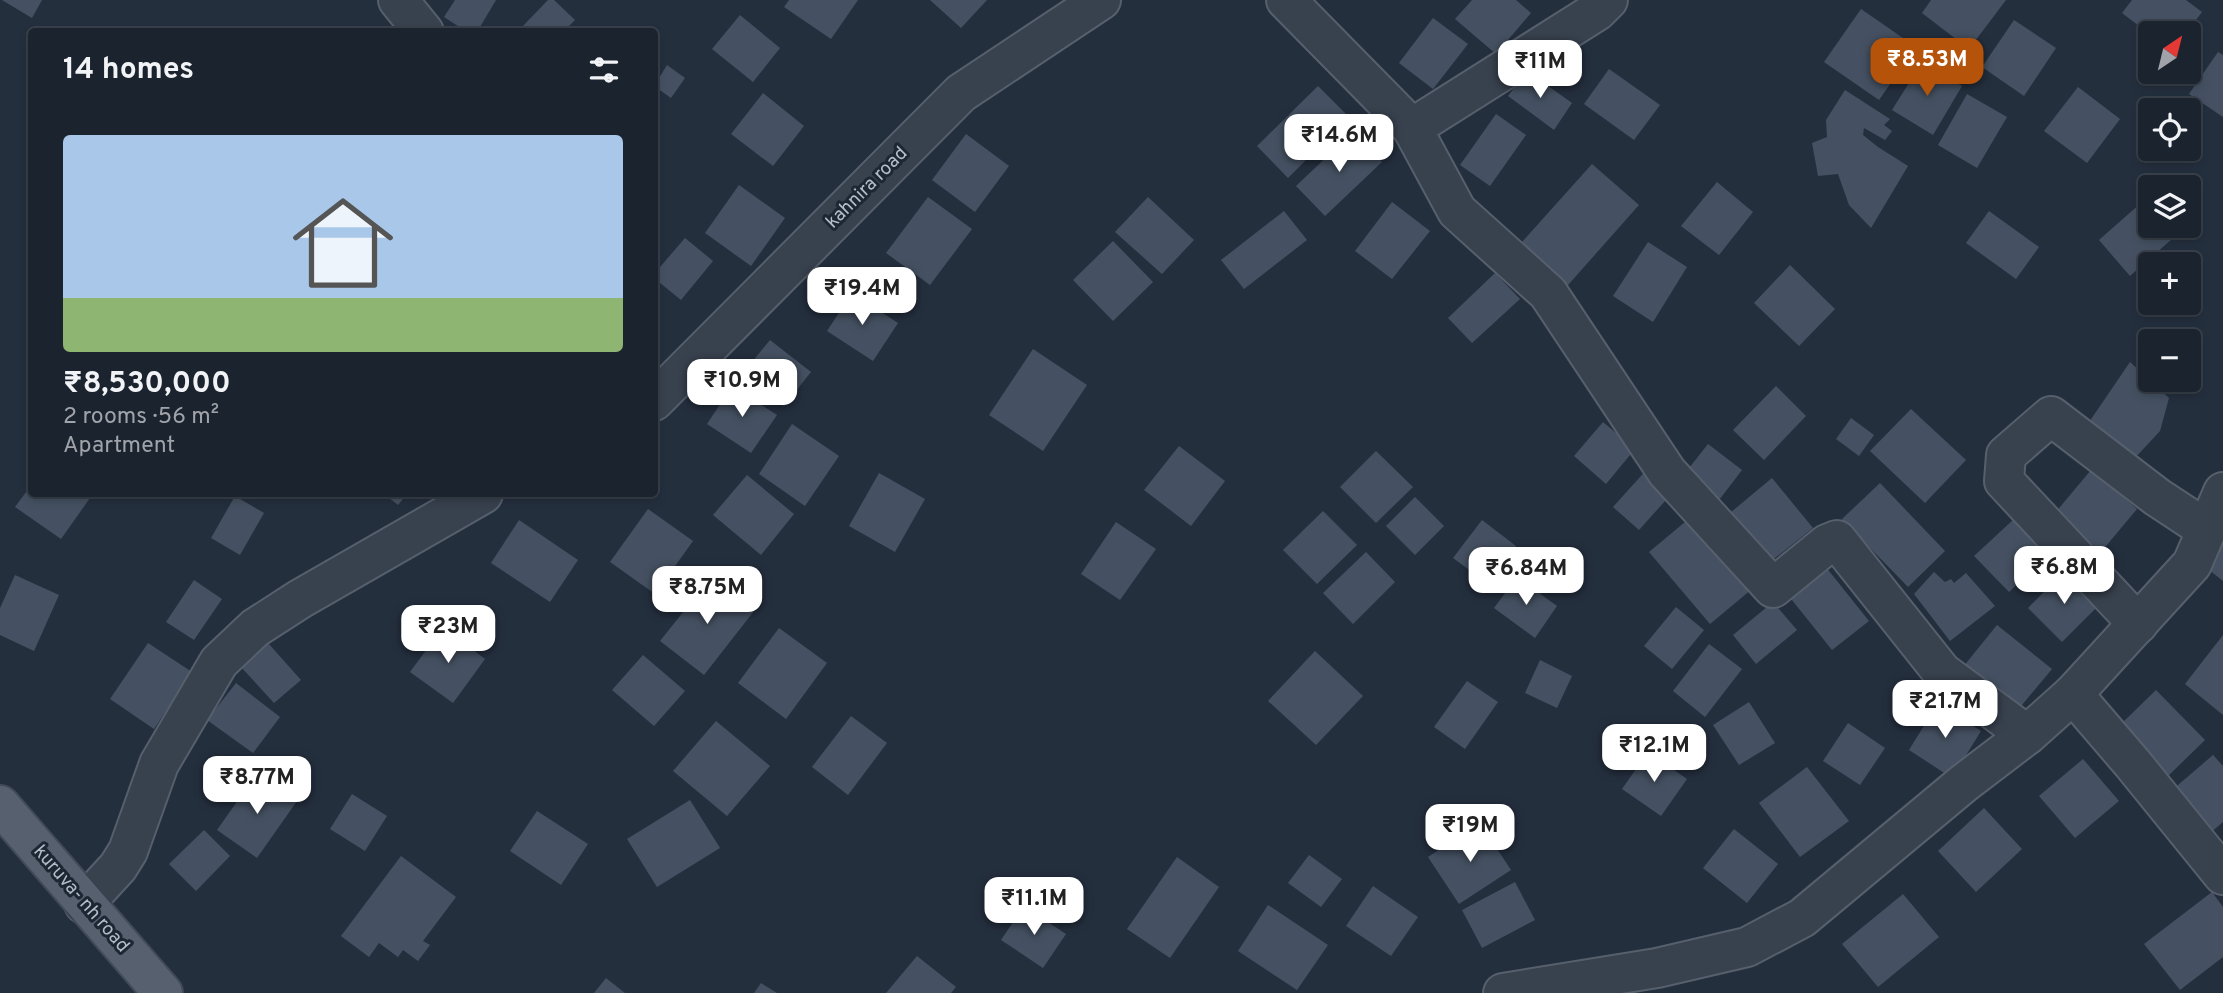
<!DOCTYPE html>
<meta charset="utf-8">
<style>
:root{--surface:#1b232e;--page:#242b36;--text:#f1f3f6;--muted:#a0a4aa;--line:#39404a;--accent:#b45309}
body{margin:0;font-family:Overpass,sans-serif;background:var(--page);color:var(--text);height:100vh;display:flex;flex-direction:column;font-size:26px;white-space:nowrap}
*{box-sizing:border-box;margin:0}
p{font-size:23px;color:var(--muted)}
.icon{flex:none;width:38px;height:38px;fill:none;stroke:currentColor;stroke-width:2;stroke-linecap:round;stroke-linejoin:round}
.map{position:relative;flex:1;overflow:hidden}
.details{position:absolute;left:28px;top:28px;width:630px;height:469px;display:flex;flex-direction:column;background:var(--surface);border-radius:7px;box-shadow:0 4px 10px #0003,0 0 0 2px var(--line)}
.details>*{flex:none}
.needle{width:46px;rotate:35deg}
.tools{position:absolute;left:2138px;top:21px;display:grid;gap:14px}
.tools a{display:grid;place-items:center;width:63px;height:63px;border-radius:7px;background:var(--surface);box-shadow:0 4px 10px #0003,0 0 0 2px var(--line);font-size:35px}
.price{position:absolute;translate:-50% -60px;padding:0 16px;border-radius:14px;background:#fff;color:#222;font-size:23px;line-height:46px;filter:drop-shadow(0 2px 4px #0008)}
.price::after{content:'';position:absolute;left:50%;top:42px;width:21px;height:16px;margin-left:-10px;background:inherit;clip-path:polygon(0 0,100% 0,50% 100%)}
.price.on{background:var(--accent);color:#fff}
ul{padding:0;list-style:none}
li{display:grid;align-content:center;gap:14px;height:371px;padding:0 35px}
li span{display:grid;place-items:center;height:217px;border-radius:7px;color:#555}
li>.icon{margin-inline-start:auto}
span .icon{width:126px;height:126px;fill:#fffc;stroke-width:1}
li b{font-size:30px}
h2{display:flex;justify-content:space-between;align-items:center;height:84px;padding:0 35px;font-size:30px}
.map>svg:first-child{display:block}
.building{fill:#455162}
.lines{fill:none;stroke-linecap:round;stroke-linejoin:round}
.minor-casing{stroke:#565f6c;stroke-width:42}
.major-casing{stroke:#414a57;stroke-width:42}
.minor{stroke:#38414e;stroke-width:38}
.major{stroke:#56606e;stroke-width:38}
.labels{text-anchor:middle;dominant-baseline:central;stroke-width:6;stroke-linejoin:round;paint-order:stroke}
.street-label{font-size:19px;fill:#b4bcc9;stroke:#1d2633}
</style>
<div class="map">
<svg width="2223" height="993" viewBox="0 0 2223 993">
<rect width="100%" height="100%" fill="#242f3e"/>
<g class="building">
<path d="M2,0H42L32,18Z"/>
<path d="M455,0H496L477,32H467L444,17Z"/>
<path d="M548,0H554L575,20L563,32H525L521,28Z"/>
<path d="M789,0H858L831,39L784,7Z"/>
<path d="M930,0H987L961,28Z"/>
<path d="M1472,0H1516L1531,13L1496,54L1455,19Z"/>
<path d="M1931,0H2006L1969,49L1922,13Z"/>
<path d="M2132,0H2186L2202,12L2186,33H2151V35L2122,13Z"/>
<path d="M1861,9L1916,47L1879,100L1824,62Z"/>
<path d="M740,15L780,48L753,82L712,49Z"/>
<path d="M1433,18L1468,44L1433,89L1399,63Z"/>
<path d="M2014,20L2056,48L2024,96L1982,67Z"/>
<path d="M2218,52L2223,55V117L2189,94Z"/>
<path d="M1922,62L1962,86L1933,135L1892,110Z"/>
<path d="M667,65L685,78L671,98L654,86Z"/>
<path d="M1609,69L1660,105L1634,140L1584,104Z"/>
<path d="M1527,71L1572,103L1554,130L1508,96Z"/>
<path d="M1318,86L1349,117L1288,178L1257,146Z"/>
<path d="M2078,87L2120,119L2087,163L2044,131Z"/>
<path d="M1845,90L1890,119L1884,125L1892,131L1885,140L1864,128L1863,135L1878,147L1908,166L1871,228L1849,205L1838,174L1818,176L1812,143L1827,137L1826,120Z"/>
<path d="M763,93L804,126L773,166L731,134Z"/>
<path d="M1967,94L2007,117L1977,168L1938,145Z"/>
<path d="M1496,114L1526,135L1490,186L1460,165Z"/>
<path d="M1353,132L1382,162L1325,216L1296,186Z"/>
<path d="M966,134L1009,166L975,212L932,180Z"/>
<path d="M1592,164L1639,205L1561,293L1514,251Z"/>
<path d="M1717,182L1753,212L1719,255L1681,226Z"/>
<path d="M739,185L785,218L751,266L705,233Z"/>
<path d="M928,197L972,229L930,285L886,253Z"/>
<path d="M1148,197L1194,240L1162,274L1115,232Z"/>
<path d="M1392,202L1430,231L1392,279L1355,251Z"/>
<path d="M2141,203L2151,214V226H2161L2172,239L2130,276L2099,240Z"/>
<path d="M1284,211L1307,240L1244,289L1221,260Z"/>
<path d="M1989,211L2039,247L2016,279L1966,243Z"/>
<path d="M685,238L713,261L681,300L654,278V274Z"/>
<path d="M1113,241L1153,282L1113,321L1073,280Z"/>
<path d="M1648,242L1687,267L1653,322L1613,296Z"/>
<path d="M1790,265L1835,309L1799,346L1754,303Z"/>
<path d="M1495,273L1520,299L1472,343L1448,318Z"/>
<path d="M852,293L898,323L873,361L827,331Z"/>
<path d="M770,340L811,372L784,406L743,373Z"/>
<path d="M1033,349L1087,385L1043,451L989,415Z"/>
<path d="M2130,362L2169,398L2160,431L2133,460L2083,431Z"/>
<path d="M732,386L777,415L751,453L707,424Z"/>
<path d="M1776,386L1806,416L1764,460L1733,430Z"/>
<path d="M1911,409L1966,460L1925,503L1870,451Z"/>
<path d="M1851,418L1874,435L1859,456L1836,439Z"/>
<path d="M1603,422L1635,449L1606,484L1574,456Z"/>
<path d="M792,424L839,456L805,506L759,474Z"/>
<path d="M1708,444L1742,470L1716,504L1682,477Z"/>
<path d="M1179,446L1225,481L1191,526L1144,490Z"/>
<path d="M1376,451L1413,487L1376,523L1340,487Z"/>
<path d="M1649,467L1674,491L1639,530L1613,507Z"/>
<path d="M2091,470L2137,509L2101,552L2055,513Z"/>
<path d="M879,473L925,499L895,552L849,526Z"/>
<path d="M747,475L794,514L761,555L713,515Z"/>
<path d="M1772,478L1813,528L1770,562L1730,513Z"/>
<path d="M1880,483L1945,551L1908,587L1842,519Z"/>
<path d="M32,484V494H84L90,498L61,539L15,507Z"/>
<path d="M384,494H407L398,505Z"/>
<path d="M235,496L264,513L240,555L211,538Z"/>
<path d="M1415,497L1444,526L1415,555L1386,526Z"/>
<path d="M648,509L693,541L655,594L610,562Z"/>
<path d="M1323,511L1357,545L1317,584L1283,550Z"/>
<path d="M1691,517L1752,589L1710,624L1649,552Z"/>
<path d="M2014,519L2048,555L2009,592L1974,556Z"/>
<path d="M519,520L578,560L550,602L491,563Z"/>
<path d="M1482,520L1516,546L1487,583L1453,558Z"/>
<path d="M1116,522L1156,549L1120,600L1081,574Z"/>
<path d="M2223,538V581L2203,565Z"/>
<path d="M1366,552L1395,582L1353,624L1323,593Z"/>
<path d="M1825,566L1869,621L1832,650L1788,595Z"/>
<path d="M2065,570L2100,604L2062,642L2028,608Z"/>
<path d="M1934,572L1945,582L1951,579L1954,583L1966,573L1995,606L1950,641L1914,594Z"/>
<path d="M15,575L59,595L34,651L0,635V608Z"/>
<path d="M711,577L754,611L704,675L660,641Z"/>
<path d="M1517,577L1557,606L1535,638L1494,608Z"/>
<path d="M194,580L222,599L194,640L166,622Z"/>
<path d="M1773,602L1797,630L1756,664L1733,635Z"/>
<path d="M1676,607L1704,630L1672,669L1644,646Z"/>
<path d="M1997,625L2052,669L2017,711L1963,667Z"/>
<path d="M443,627L485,659L453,703L410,672Z"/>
<path d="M779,628L827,663L786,719L738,683Z"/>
<path d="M2223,635V715L2185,684Z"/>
<path d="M148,643L192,672L154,729L110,699Z"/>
<path d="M268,643L301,680L274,703L241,667Z"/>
<path d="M1709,644L1742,669L1705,717L1673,691Z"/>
<path d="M1315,651L1363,696L1316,745L1268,701Z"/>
<path d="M643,655L685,691L654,726L612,690Z"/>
<path d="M1540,660L1572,676L1557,708L1525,693Z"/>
<path d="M1467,681L1498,702L1465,749L1434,727Z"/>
<path d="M236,683L280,717L253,753L207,720Z"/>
<path d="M2156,690L2205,740L2166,778L2117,728Z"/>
<path d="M1749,702L1775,743L1739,765L1713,725Z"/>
<path d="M1938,703L1981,731L1952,778L1909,750Z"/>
<path d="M851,716L887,743L848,795L812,767Z"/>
<path d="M716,721L770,766L727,816L673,771Z"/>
<path d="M1848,723L1885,748L1860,785L1823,761Z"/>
<path d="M1648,752L1687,779L1661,816L1622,789Z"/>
<path d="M2213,755L2223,766V822L2209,834L2171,791Z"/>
<path d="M2083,759L2119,801L2075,838L2039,796Z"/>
<path d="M1807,767L1849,821L1800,857L1759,803Z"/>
<path d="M257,773L297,801L257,858L217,830Z"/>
<path d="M352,794L387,816L365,851L330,829Z"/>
<path d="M690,800L720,848L657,887L627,839Z"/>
<path d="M1984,808L2022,849L1976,892L1938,851Z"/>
<path d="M537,811L588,844L561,885L510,851Z"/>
<path d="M1480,823L1511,870L1459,904L1428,857Z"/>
<path d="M1734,829L1778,864L1747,903L1703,868Z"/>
<path d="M204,830L230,856L196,891L169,864Z"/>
<path d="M1309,855L1342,879L1321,907L1288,883Z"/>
<path d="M401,856L456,897L423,941L430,945L418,961L403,950L398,957L379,943L369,957L341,936Z"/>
<path d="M1177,857L1219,887L1170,958L1127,929Z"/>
<path d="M1515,882L1535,920L1482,948L1462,910Z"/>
<path d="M1373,886L1418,917L1391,956L1346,926Z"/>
<path d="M2212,892L2223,907V957L2180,990L2144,944Z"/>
<path d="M1903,894L1939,937L1878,987L1842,944Z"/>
<path d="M1268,905L1328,945L1297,990L1238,951Z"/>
<path d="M1024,906L1066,934L1043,968L1001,940Z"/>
<path d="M917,956L956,987L951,993H886Z"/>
<path d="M606,978L625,993H594Z"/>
<path d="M761,983L777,993H754Z"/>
</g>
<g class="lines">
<g class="minor-casing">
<g id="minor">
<path d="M398,0L424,32"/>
<path d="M1286,0L1412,128"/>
<path d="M1608,0L1597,11L1412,128L1457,211L1548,293L1667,472L1773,588L1827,544L1837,540L1942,672L2027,735"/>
<path d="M654,401L961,93L1101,0"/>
<path d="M2138,624L2004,481L2006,455L2051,416L2157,497L2207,530"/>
<path d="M2073,694L2192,564L2223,492"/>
<path d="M84,904L118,867L128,851L159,764L219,662L255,628L300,599L483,494"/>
<path d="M1503,993L1657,968L1747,947L1802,918L1964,783L2027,735L2073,694L2133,764L2223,875"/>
</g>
</g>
<g class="major-casing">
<path id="major" d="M0,805L163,993"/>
</g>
<use href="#minor" class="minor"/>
<use href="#major" class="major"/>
</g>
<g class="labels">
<g class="street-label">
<text transform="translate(867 188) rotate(-45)">kahnira road</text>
<text transform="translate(81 899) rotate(49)">kuruva- nh road</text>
</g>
</g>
</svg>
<div class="tools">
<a><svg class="needle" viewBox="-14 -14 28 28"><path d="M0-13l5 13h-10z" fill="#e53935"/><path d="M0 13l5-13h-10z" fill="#a0a4aa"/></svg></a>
<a><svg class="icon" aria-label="locate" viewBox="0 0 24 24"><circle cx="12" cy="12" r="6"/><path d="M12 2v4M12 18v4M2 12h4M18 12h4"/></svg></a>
<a><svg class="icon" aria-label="layers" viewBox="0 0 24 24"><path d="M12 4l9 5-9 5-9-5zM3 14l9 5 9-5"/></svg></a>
<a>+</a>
<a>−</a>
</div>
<b class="price on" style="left:1927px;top:98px">₹8.53M</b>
<b class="price" style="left:1540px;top:100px">₹11M</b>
<b class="price" style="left:1339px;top:174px">₹14.6M</b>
<b class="price" style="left:862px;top:327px">₹19.4M</b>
<b class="price" style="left:742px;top:419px">₹10.9M</b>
<b class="price" style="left:2064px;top:606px">₹6.8M</b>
<b class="price" style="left:1526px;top:607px">₹6.84M</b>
<b class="price" style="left:707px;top:626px">₹8.75M</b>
<b class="price" style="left:448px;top:665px">₹23M</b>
<b class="price" style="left:1945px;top:740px">₹21.7M</b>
<b class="price" style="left:1654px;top:784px">₹12.1M</b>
<b class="price" style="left:257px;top:816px">₹8.77M</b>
<b class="price" style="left:1470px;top:864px">₹19M</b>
<b class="price" style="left:1034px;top:937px">₹11.1M</b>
<section class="details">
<h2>14 homes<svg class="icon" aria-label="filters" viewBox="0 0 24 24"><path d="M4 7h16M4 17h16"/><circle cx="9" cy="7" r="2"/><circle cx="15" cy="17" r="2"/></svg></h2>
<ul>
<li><span style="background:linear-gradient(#a9c7e8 75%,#8fb573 0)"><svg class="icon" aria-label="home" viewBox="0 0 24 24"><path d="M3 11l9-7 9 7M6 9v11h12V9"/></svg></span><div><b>₹8,530,000</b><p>2 rooms · 56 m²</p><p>Apartment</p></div></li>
</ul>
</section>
</div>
